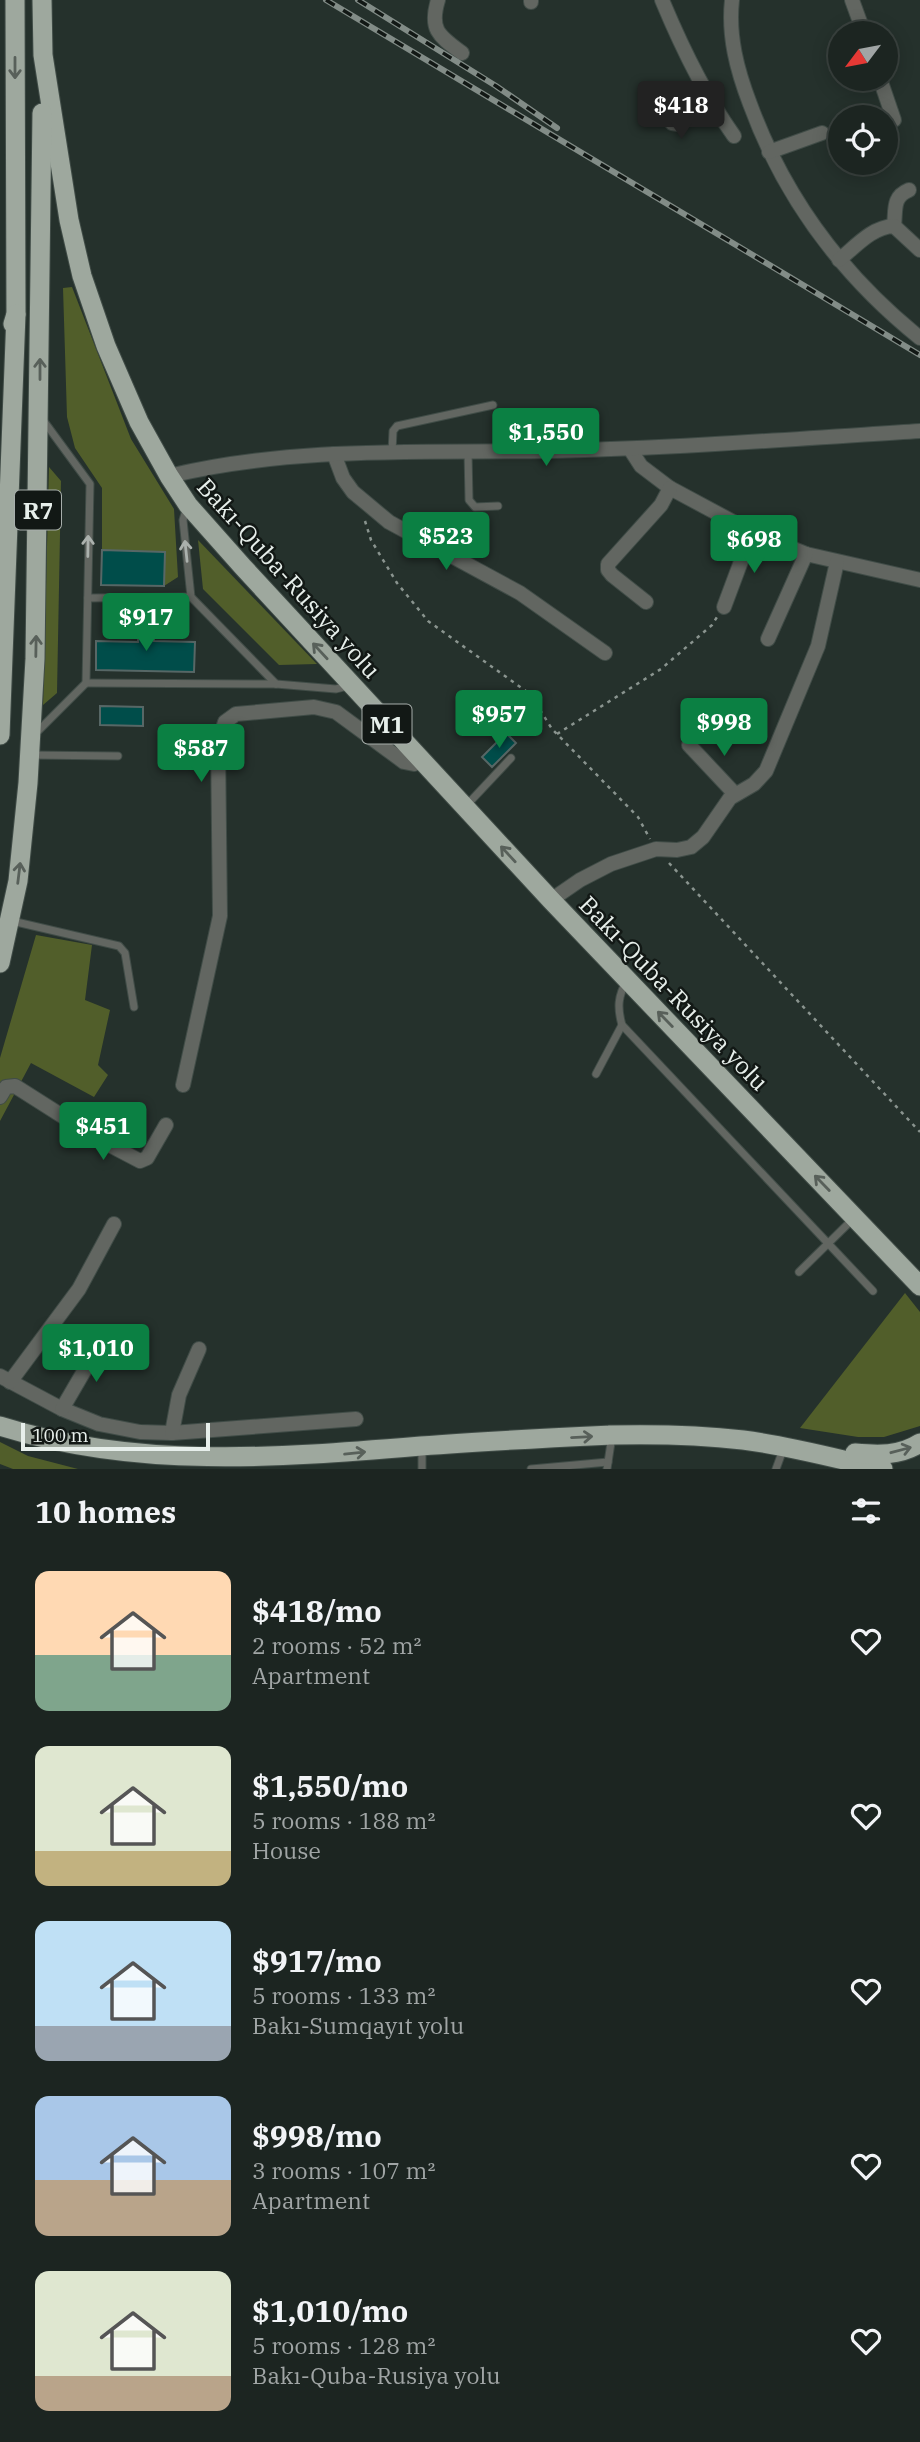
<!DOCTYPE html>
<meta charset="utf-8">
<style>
:root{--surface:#1c2521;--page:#29312e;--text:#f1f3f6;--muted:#a0a5a5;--line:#3a423f;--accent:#0b8043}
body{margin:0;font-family:"IBM Plex Serif",serif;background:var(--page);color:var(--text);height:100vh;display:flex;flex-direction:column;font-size:26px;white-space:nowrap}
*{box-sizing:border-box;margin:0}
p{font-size:23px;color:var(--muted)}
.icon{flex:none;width:38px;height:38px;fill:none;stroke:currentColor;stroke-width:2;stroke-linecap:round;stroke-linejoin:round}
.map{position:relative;height:1469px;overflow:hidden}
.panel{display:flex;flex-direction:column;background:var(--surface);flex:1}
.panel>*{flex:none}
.needle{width:46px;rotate:238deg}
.tools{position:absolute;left:828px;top:21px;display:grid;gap:14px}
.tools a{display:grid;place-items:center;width:70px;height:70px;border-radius:50%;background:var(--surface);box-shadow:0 4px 18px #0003,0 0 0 2px var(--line);font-size:35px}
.scale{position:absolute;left:21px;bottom:18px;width:189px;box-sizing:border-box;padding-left:7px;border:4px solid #e7efeb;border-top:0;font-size:19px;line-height:24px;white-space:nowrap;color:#e7efeb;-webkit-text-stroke:5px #121815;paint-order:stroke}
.price{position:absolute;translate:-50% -60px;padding:0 16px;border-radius:7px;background:var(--accent);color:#fff;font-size:23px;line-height:46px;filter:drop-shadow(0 2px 4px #0008)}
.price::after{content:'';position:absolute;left:50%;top:42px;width:21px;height:16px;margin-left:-10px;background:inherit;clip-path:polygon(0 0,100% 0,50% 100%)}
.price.active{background:#222;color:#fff}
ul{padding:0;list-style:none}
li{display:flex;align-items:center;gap:21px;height:175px;padding:0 35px}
li span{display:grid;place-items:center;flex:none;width:196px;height:140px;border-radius:14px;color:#555}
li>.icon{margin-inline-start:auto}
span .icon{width:84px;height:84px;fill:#fffc;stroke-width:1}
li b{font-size:30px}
h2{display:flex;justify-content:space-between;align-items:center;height:84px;padding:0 35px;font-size:30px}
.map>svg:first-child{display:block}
.green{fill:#515e2a}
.building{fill:#004d4a;stroke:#576766;stroke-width:2}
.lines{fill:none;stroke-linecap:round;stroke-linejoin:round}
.service-casing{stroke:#404c47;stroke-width:9}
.minor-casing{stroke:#404c47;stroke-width:16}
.trunk-casing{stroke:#404c47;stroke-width:21}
.path{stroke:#8a948f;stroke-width:2.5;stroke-dasharray:3.5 5;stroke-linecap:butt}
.service{stroke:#626661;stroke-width:7}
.minor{stroke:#626661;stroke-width:14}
.trunk{stroke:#9ea89e;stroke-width:19}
.rail-casing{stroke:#828c87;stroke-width:6}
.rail{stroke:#121815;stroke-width:3.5;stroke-dasharray:10;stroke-linecap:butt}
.oneway{stroke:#58605a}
.oneway2{stroke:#abb1ad}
.labels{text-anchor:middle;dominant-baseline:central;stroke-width:5;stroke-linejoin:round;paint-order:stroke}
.shield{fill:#121815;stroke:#a7aeab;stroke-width:2}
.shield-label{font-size:23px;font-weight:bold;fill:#e7efeb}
.street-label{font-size:24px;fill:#e7efeb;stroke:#121815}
</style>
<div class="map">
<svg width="920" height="1469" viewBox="0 0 920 1469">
<rect width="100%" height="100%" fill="#25312c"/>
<g class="green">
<path d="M72,287L131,439L174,509L178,577L164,586V552L102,550V488L75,448L67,417L63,288Z"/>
<path d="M49,467L61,481L57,693L43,705Z"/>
<path d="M198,540L317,664L279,665L203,589Z"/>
<path d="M36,935L92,945L85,1000L110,1010L98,1065L108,1075L94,1097L31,1063L0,1121V1058Z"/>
<path d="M905,1293L920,1312V1426L884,1437H858L800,1428Z"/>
<path d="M0,1442L28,1456L78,1469H13L0,1464Z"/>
</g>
<g class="building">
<path d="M102,550L165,552L164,586L101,585Z"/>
<path d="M139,616H154V641L195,642L194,672L96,670V641L138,642Z"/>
<path d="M100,706L143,707V726L100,725Z"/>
<path d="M506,733L516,743L492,767L482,757Z"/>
</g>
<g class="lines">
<g class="service-casing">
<g id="service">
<path d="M392,452L393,431L397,426L493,405"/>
<path d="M468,452L469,500L475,507L498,506"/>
<path d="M187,507L183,520L191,597L276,684"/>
<path d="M88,598L191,597"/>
<path d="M86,683L276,684L336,689L348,686"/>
<path d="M36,733L86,683L90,484L43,420"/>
<path d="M30,755L118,756"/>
<path d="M465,807L511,758"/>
<path d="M12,921L119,946L125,953L134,1007"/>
<path d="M627,980C618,996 617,1007 622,1025L873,1291"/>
<path d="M596,1074L622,1025"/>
<path d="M799,1272L854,1218"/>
<path d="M422,1447V1469"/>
<path d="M531,1469L608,1462"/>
<path d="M607,1469L612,1436"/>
<path d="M776,1469L784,1447"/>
</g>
</g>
<g class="minor-casing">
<g id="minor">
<path d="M438,0C429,30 439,36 462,53"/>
<path d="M531,0V2"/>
<path d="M662,0C682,48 704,94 734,136"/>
<path d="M732,0C728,36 737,70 750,104C784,197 843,276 920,338"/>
<path d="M852,0L864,33"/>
<path d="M880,79L894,120"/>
<path d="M661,107L672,123L678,124L713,106"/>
<path d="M769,152L822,133"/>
<path d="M894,226C896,210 892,197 909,190"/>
<path d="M839,260C856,246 872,227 894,226L920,250"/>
<path d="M630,449L641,466L670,488L752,532L806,554L920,580"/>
<path d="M334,454L343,478L353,492L389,522L520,593L605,653"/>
<path d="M169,476C293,446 423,453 549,451C673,448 796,439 920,431"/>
<path d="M646,602L612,575L608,570V564L661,505L670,488"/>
<path d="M724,607L752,532"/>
<path d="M768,639L806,554"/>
<path d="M689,745L735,794"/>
<path d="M551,900L580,880L611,864L656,849L677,850L691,847L703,837L730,798L754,784L766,771L818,646L837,562"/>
<path d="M183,1085L220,916L218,744L225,722L236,714L314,707L336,712L404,762L414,764L421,761"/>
<path d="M0,1097L6,1087L15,1086L100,1140L140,1161L147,1158L166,1125"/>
<path d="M0,1376L62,1409L99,1424L140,1432L172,1433L356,1419"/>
<path d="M10,1382L79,1289L114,1224"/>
<path d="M62,1409L101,1342"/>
<path d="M172,1433L179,1395L199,1349"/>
</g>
</g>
<g class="trunk-casing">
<g id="trunk">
<path d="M42,0L43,55L69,220L82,276L106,346L139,422L169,476L188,505L243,567L551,900L920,1286"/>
<path d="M13,324L16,314L15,0"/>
<path d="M0,735L16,314"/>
<path d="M0,963L18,881L28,783L35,659L42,113"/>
<path d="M0,1426C137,1469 276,1458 421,1446C484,1441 548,1438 611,1435C655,1434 700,1435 743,1440C791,1446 837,1459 883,1469"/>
<path d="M855,1453C878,1455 900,1456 920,1443"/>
</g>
</g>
<g class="path">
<path d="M365,521L371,540L397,583L428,621L530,694L552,729L638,817L650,839"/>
<path d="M557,734L661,669L712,625L717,617"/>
<path d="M669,863L920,1132"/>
</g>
<use href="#service" class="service"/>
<use href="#minor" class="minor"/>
<use href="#trunk" class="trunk"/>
<g class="rail-casing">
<g id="rail">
<path d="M326,0L920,355"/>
<path d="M358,0L496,86L557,128"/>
</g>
</g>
<use href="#rail" class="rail"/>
</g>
<defs><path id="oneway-shaft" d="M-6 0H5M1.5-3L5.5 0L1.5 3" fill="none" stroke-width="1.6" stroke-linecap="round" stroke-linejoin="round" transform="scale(1.75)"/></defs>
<g class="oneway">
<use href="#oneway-shaft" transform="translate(15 68) rotate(90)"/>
<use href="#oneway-shaft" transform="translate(40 369) rotate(-90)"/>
<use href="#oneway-shaft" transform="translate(36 646) rotate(-89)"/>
<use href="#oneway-shaft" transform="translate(320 651) rotate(-133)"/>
<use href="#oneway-shaft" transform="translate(508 854) rotate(-133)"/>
<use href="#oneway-shaft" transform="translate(19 873) rotate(-83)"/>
<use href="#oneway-shaft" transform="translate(665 1019) rotate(-134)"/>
<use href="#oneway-shaft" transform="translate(822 1183) rotate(-134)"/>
<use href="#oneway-shaft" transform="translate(582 1437) rotate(-3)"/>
<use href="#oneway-shaft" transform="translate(901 1450) rotate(-15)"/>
<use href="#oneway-shaft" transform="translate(355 1453) rotate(-6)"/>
</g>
<g class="oneway2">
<use href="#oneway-shaft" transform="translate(88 546) rotate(-89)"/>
<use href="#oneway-shaft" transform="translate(186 551) rotate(-96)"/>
</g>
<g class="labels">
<g class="shield">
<rect x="15" y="490.5" width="46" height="39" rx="5"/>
<rect x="362.5" y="704.5" width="49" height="39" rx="5"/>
</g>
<g class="shield-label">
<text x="38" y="510">R7</text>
<text x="387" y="724">M1</text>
</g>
<g class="street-label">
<text transform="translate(289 578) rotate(48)">Bakı-Quba-Rusiya yolu</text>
<text transform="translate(674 993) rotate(46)">Bakı-Quba-Rusiya yolu</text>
</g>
</g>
</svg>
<div class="tools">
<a><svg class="needle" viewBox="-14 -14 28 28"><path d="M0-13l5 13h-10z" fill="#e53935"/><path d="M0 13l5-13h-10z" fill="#a0a5a5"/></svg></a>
<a><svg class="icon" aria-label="locate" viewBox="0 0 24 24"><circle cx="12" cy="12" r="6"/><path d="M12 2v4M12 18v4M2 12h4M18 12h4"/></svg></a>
</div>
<div class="scale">100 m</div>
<b class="price active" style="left:681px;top:141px">$418</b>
<b class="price" style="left:546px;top:468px">$1,550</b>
<b class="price" style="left:446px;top:572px">$523</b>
<b class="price" style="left:754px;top:575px">$698</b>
<b class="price" style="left:146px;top:653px">$917</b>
<b class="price" style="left:499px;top:750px">$957</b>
<b class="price" style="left:724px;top:758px">$998</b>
<b class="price" style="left:201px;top:784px">$587</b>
<b class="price" style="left:103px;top:1162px">$451</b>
<b class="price" style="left:96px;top:1384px">$1,010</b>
</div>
<section class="panel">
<h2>10 homes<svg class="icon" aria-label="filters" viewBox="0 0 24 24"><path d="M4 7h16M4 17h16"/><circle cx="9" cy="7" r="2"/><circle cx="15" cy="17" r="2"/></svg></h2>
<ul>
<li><span style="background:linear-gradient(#ffd9b3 60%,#7fa58c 0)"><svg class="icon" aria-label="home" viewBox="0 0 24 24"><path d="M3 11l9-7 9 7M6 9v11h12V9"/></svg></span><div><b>$418/mo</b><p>2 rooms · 52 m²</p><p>Apartment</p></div><svg class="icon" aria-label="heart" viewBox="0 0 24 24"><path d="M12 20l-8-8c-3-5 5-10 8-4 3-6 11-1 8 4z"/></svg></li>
<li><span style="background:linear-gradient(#dfe7d0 75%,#c2b280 0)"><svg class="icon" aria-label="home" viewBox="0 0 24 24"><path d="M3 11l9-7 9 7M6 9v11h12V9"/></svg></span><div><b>$1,550/mo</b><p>5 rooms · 188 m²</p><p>House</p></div><svg class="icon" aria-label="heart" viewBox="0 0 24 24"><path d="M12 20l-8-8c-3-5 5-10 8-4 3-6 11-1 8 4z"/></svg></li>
<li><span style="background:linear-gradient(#bfe0f5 75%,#9aa5b1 0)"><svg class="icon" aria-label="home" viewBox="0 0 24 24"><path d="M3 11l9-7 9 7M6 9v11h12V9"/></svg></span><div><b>$917/mo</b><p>5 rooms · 133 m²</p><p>Bakı-Sumqayıt yolu</p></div><svg class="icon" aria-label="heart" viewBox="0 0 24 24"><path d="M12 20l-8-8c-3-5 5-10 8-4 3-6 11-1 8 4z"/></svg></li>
<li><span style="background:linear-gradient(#a9c7e8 60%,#b9a48a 0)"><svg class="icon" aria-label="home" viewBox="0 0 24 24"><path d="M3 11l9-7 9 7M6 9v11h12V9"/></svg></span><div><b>$998/mo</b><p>3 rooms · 107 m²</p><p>Apartment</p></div><svg class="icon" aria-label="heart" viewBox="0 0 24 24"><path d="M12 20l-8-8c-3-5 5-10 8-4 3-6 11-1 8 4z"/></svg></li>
<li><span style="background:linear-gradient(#dfe7d0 75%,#b9a48a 0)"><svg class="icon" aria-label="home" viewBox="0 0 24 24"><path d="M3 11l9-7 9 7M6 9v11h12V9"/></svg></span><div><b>$1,010/mo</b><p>5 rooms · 128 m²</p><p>Bakı-Quba-Rusiya yolu</p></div><svg class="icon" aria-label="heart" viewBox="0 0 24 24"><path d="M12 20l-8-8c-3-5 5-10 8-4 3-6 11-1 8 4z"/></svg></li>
</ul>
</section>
